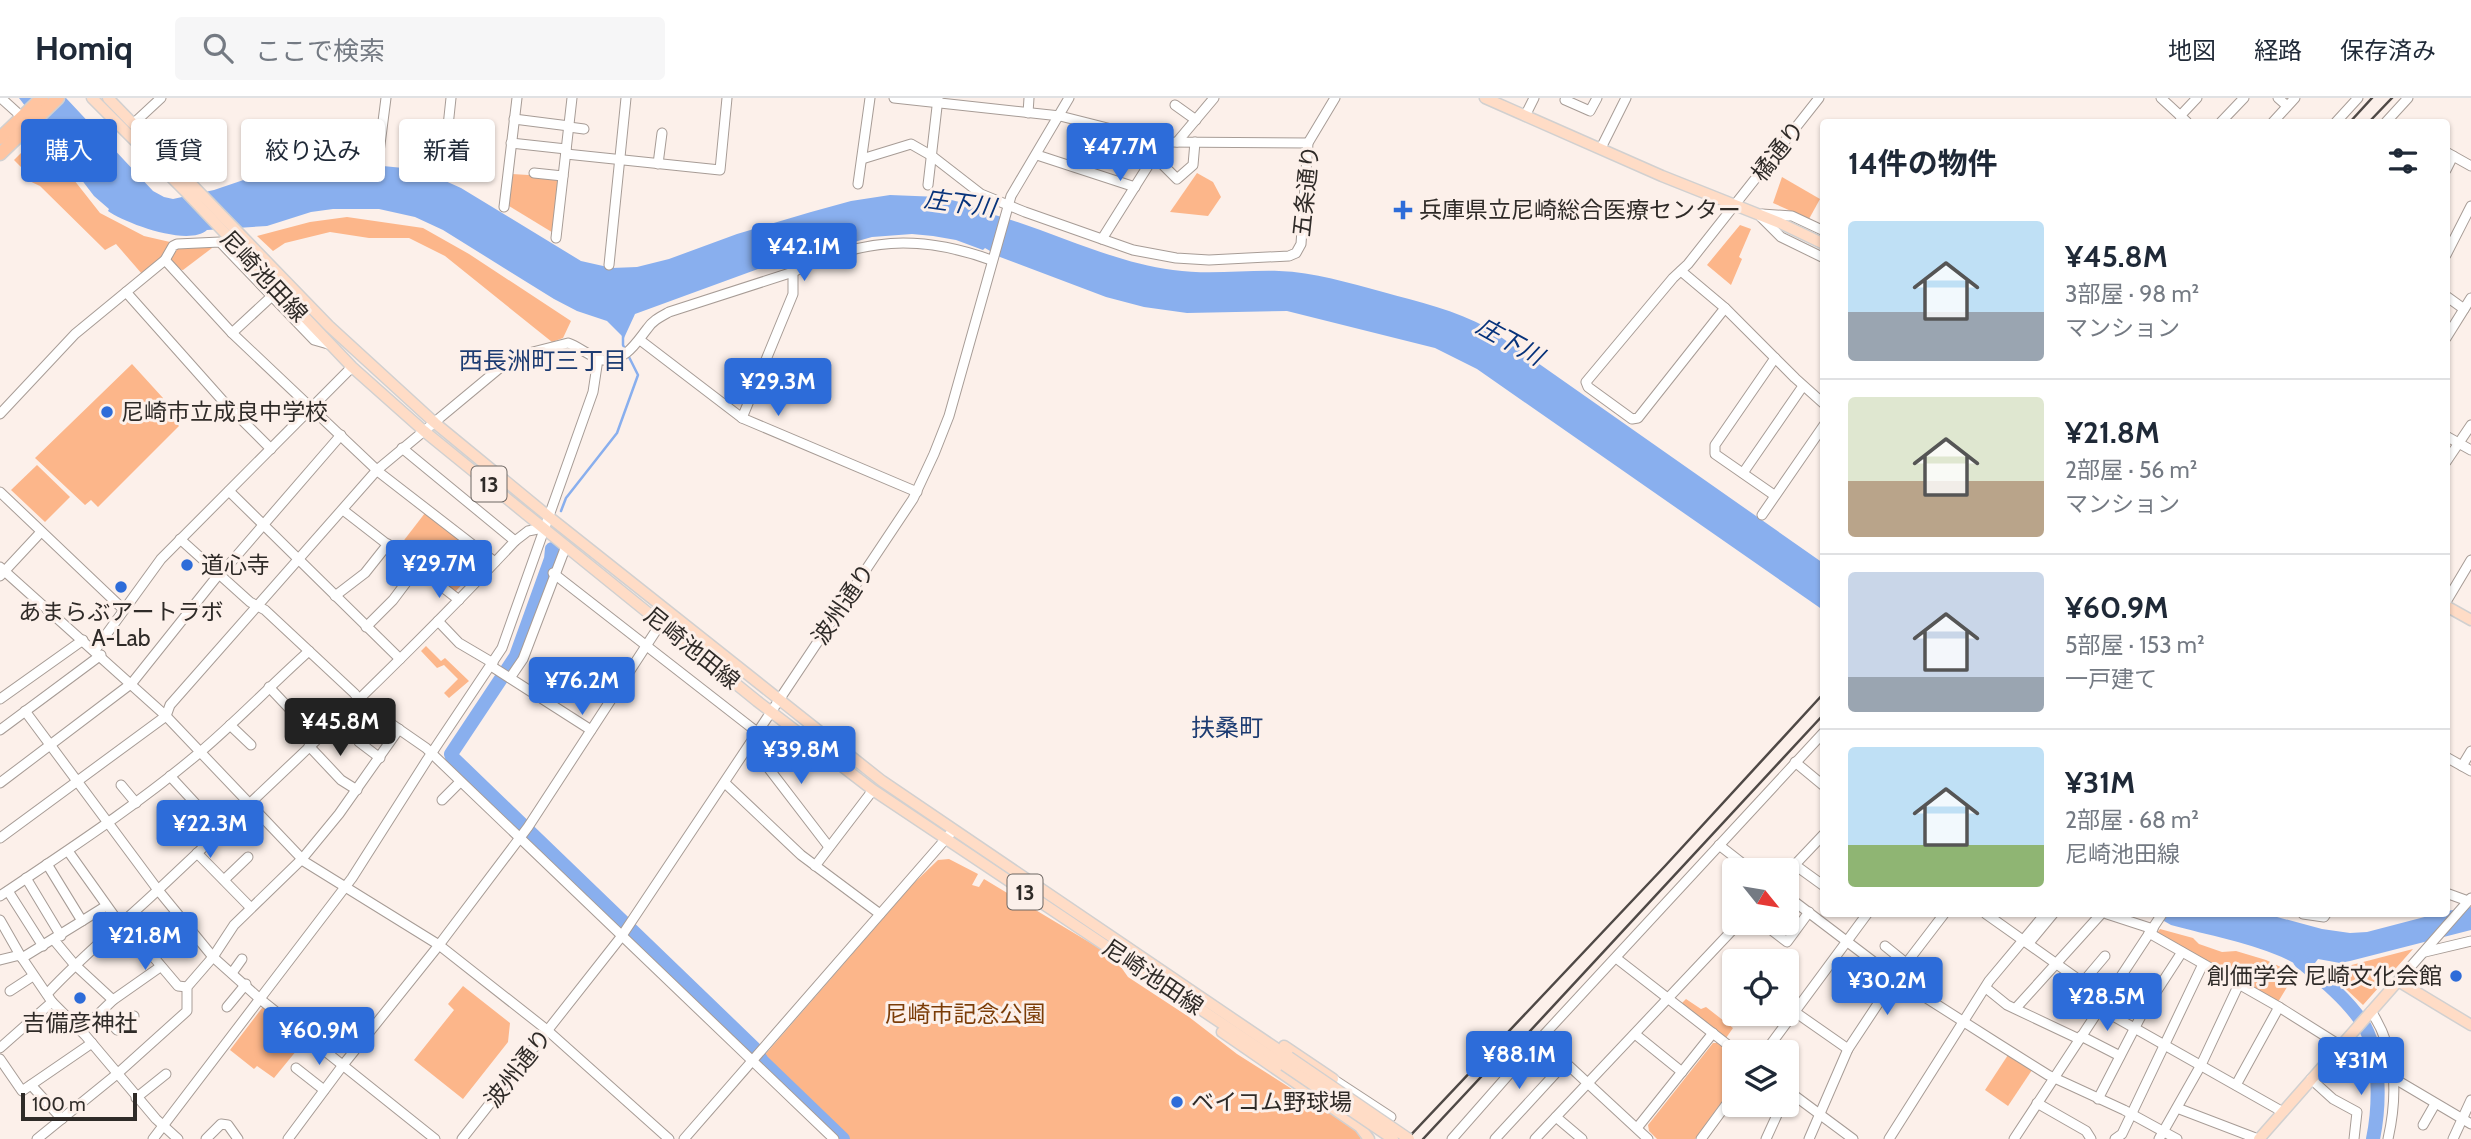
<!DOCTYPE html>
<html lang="ja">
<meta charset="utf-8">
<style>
:root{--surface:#fff;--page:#f6f6f7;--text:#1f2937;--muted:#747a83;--line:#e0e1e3;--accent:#2d6cd9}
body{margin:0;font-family:Cabin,"Noto Sans JP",sans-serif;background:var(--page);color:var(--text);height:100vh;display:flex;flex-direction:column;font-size:26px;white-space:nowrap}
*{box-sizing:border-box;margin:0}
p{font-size:23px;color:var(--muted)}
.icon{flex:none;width:38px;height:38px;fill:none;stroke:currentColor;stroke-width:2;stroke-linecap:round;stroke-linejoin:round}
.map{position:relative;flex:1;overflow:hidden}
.drawer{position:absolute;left:1820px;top:21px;width:630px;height:798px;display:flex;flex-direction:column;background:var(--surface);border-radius:7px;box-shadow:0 2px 5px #0004}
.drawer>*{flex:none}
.banner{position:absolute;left:21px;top:21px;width:665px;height:63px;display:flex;gap:14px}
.needle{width:46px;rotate:120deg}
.buttons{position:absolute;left:1722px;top:760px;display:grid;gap:14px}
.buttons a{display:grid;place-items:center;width:77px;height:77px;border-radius:7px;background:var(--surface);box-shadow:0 2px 5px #0004;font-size:35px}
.scale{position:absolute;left:21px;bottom:18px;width:116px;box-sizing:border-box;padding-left:7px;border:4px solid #2f2b28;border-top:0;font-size:19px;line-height:24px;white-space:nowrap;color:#2f2b28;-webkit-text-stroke:5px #fcf0ea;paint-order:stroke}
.price{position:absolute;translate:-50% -60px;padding:0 16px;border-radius:7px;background:var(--accent);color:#fff;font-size:23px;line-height:46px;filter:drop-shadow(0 2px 4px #0008)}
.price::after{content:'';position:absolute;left:50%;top:42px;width:21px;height:16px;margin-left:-10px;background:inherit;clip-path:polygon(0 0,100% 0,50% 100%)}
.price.active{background:#222;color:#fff}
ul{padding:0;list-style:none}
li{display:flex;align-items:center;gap:21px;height:175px;padding:0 28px}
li+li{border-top:2px solid var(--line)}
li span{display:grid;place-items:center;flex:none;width:196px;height:140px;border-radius:7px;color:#555}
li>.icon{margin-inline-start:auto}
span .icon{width:84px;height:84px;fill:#fffc;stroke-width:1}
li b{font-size:30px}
h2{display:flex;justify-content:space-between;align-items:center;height:84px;padding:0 28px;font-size:30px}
.tag{padding:0 24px;border-radius:7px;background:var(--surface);box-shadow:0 2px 5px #0004;font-size:24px;line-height:63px}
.tag.active{background:var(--accent);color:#fff}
header{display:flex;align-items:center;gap:42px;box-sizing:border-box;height:98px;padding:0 35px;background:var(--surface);border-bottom:2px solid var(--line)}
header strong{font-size:33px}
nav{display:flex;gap:38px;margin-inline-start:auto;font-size:24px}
.search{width:490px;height:63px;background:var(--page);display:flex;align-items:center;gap:18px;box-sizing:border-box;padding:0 24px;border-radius:7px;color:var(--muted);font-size:26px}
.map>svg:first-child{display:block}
.green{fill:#fcb68a}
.water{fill:#89afee}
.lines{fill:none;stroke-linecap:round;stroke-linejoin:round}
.stream{stroke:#89afee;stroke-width:2.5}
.river{stroke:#89afee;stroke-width:14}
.minor-casing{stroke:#a79c96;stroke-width:11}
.major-casing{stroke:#d1d0d0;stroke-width:13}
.highway-casing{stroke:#d1d0d0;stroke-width:15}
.minor{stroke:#fff;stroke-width:9}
.major{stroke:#ffdcc6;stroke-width:10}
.highway{stroke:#ffc4a0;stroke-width:12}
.rail{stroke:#4f4946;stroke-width:2.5}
.major-bridge-casing{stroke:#d1d0d0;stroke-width:13;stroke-linecap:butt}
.major-bridge{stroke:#ffdcc6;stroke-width:10}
.poi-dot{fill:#2d6cd9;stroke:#fcf0ea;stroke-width:2.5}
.labels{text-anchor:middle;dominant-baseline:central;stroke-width:6;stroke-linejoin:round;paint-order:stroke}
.shield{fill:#fcf0ea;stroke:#6c6662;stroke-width:2}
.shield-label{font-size:21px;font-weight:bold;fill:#2f2b28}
.street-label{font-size:23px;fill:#2f2b28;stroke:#fcf0ea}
.poi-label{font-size:23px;fill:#2f2b28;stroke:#fcf0ea;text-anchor:start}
.park-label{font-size:23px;fill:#7b3c07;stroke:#fcf0ea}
.water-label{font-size:24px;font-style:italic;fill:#06327a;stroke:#fcf0ea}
.neighbourhood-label{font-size:24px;fill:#1d3c72;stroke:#fcf0ea}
</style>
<header>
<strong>Homiq</strong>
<div class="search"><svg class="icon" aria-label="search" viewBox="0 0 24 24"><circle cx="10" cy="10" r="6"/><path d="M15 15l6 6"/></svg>ここで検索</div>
<nav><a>地図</a><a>経路</a><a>保存済み</a></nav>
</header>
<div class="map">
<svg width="2471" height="1041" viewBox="0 0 2471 1041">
<rect width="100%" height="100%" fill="#fcf0ea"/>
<g class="green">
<path d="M36,40H41L100,115L144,138L170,144L164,159L142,176L116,146L105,152L40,88L25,81L26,74L14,62Z"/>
<path d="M1197,75L1213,84L1221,99L1208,118L1170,114Z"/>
<path d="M512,76L561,79L555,136L509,108Z"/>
<path d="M1782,79L1820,101L1809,121L1773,105Z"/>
<path d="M347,119L423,130L469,156L571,223L563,240L552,244L445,158L409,140H369L330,134L285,145L273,153L257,138L310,124Z"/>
<path d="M1740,127L1751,131L1739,159L1742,161L1731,187L1707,167Z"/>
<path d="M210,147L212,150L183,172L177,171L169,162L179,149Z"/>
<path d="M132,266L163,300L158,306L179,328L98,409L91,402L85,407L35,360Z"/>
<path d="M37,367L70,399L45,424L11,392Z"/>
<path d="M425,415L485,462L455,494L398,450Z"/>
<path d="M426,548L441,563L445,560L469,583L449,600L444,595L458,581L444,567L437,570L421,553Z"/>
<path d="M949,761L978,776L972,787L979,789L984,781L1114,859L1128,879L1189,919L1237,956L1356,1032L1361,1041H845L762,962L763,959L913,786L938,762Z"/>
<path d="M2160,831L2193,840L2199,846L2222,854L2236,853L2266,862L2295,876L2278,904L2157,835Z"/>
<path d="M2413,851L2363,907L2329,875L2330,871L2334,868L2344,869Z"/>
<path d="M463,888L510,925L508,944L463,1001L414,962L454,912L448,906Z"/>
<path d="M1686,901L1701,911L1706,909L1733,930L1726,940L1682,905Z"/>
<path d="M262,910H267L306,941L274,980L257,968L254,971L230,952Z"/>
<path d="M1713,945H1717L1734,958V987L1695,1041H1657L1649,1033L1648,1027Z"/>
<path d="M2008,957L2032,972L2008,1008L1985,992Z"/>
</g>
<g class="water">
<path d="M19,0H66L153,93L164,99L173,101L214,92L258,77L308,65L343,64L403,70L432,77L461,90L581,163L612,170L637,169L669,161L737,136L811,114L851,103L890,97L940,99L994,113L995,117C1055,134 1111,164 1173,172C1208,177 1243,172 1279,173C1314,174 1349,185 1383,194C1419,204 1455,212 1488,230L1823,465V512L1477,271L1435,250L1287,213L1187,215L1144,209L1106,199L1000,159L985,150L983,152L956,142L933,138L912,136L872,139L758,171L635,216L624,240L607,223L577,213L554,201L443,132L415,119L379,111H333L311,114L267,128L207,132C188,149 125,125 108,113L109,111L94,98Z"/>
<path d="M2471,809V832L2350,863L2340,865L2318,861L2315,865L2316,869L2311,876C2277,849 2214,839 2171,827L2157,819L2142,816H2266L2322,831L2350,835L2367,834L2436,816H2446L2447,813Z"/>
</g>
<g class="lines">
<path class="stream" d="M561,413L566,400L617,335L638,277L623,247V236"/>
<g class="river">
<path d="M552,451L551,461L516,558L451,656L452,659L754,950L762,963L843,1041"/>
<path d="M2300,863C2322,881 2346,900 2362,924C2381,954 2380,1007 2373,1041"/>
</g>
<g class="minor-casing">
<g id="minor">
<path d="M1,0L22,19"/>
<path d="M894,0L1060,18L1163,44L1308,45"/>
<path d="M1566,0L1565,2L1590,13L1597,0"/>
<path d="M2161,0L2187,24"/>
<path d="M2278,0L2287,8"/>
<path d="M1175,7L1196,22"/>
<path d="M1028,15L1029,0"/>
<path d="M1525,18L1534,0"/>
<path d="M2180,18L2197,0"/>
<path d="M514,21L569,28"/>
<path d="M2221,24L2244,0"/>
<path d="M2273,24L2295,0"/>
<path d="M2336,24L2358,0"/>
<path d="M2386,24L2408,0"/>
<path d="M134,25L161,0"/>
<path d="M569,29L584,31"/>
<path d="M1177,44L1214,0"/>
<path d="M511,45L566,51"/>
<path d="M1601,50L1626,0"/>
<path d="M2446,54L2471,68"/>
<path d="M566,56L720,72L727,0"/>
<path d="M1037,57L1135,89"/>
<path d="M1154,58L1177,81L1193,67L1195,44"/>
<path d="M862,61L911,46L932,58L981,96L1025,114L1133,152L1176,160L1209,162L1289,158L1296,155L1301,146L1308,45L1335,0"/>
<path d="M378,62L386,0"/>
<path d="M658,66L662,35"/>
<path d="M2446,72L2453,58"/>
<path d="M443,75L451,0"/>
<path d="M534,75L563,78"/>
<path d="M858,86L870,0"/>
<path d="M928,87L938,0"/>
<path d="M504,109L517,0"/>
<path d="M1762,116L1792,118L1824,133"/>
<path d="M1761,119L1781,139L1824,160"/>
<path d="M556,140L572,0"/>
<path d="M1102,141L1163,44"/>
<path d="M2446,157L2471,108"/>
<path d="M165,162L232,235L380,375L495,464"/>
<path d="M609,167L626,0"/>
<path d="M1681,173L1725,210L1795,280L1824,306"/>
<path d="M126,194L223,303L271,351"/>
<path d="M2446,198L2464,211"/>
<path d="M1725,210L1638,320L1632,321L1588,289L1586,284L1673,180L1688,166L1819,0"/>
<path d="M232,235L272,198"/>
<path d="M2446,240L2471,200"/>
<path d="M640,242L742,320L917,394"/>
<path d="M0,316L75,236L165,162L173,148L177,146L220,144L314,242L328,246"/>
<path d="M742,320L793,196V174"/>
<path d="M2446,338L2471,352"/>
<path d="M402,350L515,443"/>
<path d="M2446,364L2471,327"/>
<path d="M1743,375L1803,288"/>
<path d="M229,393L400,561"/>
<path d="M0,394L123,511"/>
<path d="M1774,397L1715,356V347L1775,260"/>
<path d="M343,412L459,502"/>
<path d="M1762,417L1824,327"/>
<path d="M180,441L250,504L265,512L354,595L364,607L426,650L834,1041"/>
<path d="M0,469L166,618L305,764L439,847L547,932L669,1041"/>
<path d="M553,475L757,634"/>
<path d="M0,478L41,434"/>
<path d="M335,498L365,475L388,446"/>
<path d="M2446,504L2471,462"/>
<path d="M438,523L459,545L493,565"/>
<path d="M366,529L393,502L417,470"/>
<path d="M95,552L161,461L352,269"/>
<path d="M491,568L591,632"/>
<path d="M510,580L523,561L566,448"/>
<path d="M269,589L317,640"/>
<path d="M0,601L83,542"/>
<path d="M25,613L158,792L213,859L260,901L435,1041"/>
<path d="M230,627L251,647"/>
<path d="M0,632L101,557"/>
<path d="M359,644L380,660"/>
<path d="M750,646L829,749"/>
<path d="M309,648L341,682L357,692"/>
<path d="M2446,659L2471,673"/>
<path d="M1795,664L1824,688"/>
<path d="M2462,668L2471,653"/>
<path d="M170,678L220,732"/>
<path d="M0,685L132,585L219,476L226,470L341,337"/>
<path d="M725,685L801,757L880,816"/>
<path d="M121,687L136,705"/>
<path d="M442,702L460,684"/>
<path d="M0,740L166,618L170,607L377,372L513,259L568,245C580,249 591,260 603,262C625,264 636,245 647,231C652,223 660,219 669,214L793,174C862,140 919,136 991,162"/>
<path d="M1719,747L1751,772"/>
<path d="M68,753L120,826"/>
<path d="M197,755L250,809"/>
<path d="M47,766L82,823L106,808"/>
<path d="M1795,767L1824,788"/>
<path d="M815,768L873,692"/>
<path d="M1787,775L1824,736"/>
<path d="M26,780L61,838"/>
<path d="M224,782L248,759"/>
<path d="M8,793L43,848"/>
<path d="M2446,795L2468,803"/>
<path d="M0,798C68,752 136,708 199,655C237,623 272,586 309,553"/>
<path d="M1787,798L1895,880L1997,945L2048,977L2124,1012L2177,1041"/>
<path d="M1986,816L2106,901"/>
<path d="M2107,816L2153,831"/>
<path d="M2303,816L2324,819L2326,816"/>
<path d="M0,822L20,857"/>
<path d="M123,823L178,888L187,889"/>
<path d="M1761,824L1787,844L1809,814"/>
<path d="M2149,835L2279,909L2341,948"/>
<path d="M54,842L74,866L113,902"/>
<path d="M2029,845L2053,816"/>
<path d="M1885,848L1906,865"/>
<path d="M2425,854L2471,843"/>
<path d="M22,860L82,823"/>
<path d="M1616,860L1737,954"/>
<path d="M0,862L20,857L52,904L85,937L156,1021L178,1041"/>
<path d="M232,875L242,861"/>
<path d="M2398,883L2471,800"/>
<path d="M2083,884L2105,858"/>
<path d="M1986,890L2007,907L2079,941"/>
<path d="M10,893L33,878"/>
<path d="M47,896C82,858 122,826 159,791C280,677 402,564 515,443L528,433L543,430"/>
<path d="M227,909L246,886"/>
<path d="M2016,910L2101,816"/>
<path d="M2099,910L2283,1014"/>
<path d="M2145,911L2182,854"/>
<path d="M2371,913C2397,953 2398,996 2388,1041"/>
<path d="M1795,914L1848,951"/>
<path d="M101,915L117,932L134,918"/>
<path d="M1774,915L1786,925"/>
<path d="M81,933L113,902L160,869"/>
<path d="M1635,936L1682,974"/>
<path d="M2081,938L2120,958"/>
<path d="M1540,941L1648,1041"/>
<path d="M0,950L52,904"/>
<path d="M1765,954L1867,816"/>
<path d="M0,961L22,993L92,945"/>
<path d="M296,970L324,992"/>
<path d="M1333,981L1391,1019"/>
<path d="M2311,981L2333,1001L2357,1014L2354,1041"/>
<path d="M2395,981L2471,1026"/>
<path d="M31,987L62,1021"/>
<path d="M2236,987L2279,909"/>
<path d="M1787,992L1853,1041"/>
<path d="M136,1000L166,976"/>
<path d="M2098,1001L2143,914"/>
<path d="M2037,1005L2086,1033L2091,1041"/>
<path d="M2177,1010L2258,1041"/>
<path d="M1556,1019L1582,1041"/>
<path d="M2423,1027L2435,1006"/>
<path d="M1637,1030L1713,935"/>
<path d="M37,1041L117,976L187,913V889L213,859L234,827L302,761L339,716L399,631"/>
<path d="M153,1041L352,780L427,662L502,550L593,294L598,261"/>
<path d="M206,1041L221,1026L228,1027L238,1041"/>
<path d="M288,1041L343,967L439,847L528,729L661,525"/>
<path d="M462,1041L621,839L913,401L934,356L949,318L1011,98L1069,0"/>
<path d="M684,1041L950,736"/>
<path d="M1452,1041L1540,941L1824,634"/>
<path d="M1495,1041L1565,965"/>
<path d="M1535,1041L1740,824"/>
<path d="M1701,1041L1734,996"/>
<path d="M1766,1041L1782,1006"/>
<path d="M1809,1041L1848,951L1895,880L1944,816"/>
<path d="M1889,1041L1989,883L2045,816"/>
<path d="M2014,1041L2162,816"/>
<path d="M2115,1041L2122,1036L2203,866"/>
<path d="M2159,1041L2201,967L2239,886"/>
<path d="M2453,1041L2471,1002"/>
</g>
</g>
<g class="major-casing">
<g id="major">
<path d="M92,0L187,95L352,269L424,333L526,416L757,603L873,692L1284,967"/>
<path d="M108,0L329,228L435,325L548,418L882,683L1289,959"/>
<path d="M1485,0L1662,78L1780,125L1824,146"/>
<path d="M2446,508L2471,522"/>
<path d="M1222,934L1360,1029L1369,1041"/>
<path d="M1284,948L1333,981L1326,991"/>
<path d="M2259,1041L2398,883L2471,927"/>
</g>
</g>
<g class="highway-casing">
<g id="highway">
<path d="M0,40L42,0"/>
<path d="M0,56L58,0"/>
</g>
</g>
<use href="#minor" class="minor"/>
<use href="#major" class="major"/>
<use href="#highway" class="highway"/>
<g class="rail">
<path d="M2350,24L2372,0"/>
<path d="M2369,24L2392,0"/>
<path d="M1505,960L1824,616"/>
<path d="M1407,1041L1665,768L1824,595"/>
<path d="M1423,1041L1508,950"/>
</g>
<g class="major-bridge-casing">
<g id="major-bridge">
<path d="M1289,959L1409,1041"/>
<path d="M1284,967L1393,1041"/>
</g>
</g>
<use href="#major-bridge" class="major-bridge"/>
</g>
<g class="poi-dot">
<path d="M1399.5 101.5h7v7h7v7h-7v7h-7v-7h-7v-7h7z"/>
<circle cx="107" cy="314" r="7"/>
<circle cx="187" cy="467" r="7"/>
<circle cx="121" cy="489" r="7"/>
<circle cx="2456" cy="878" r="7"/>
<circle cx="80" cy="900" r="7"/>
<circle cx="1177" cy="1004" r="7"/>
</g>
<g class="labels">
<g class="shield">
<rect x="471.5" y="368.5" width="35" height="35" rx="5"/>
<rect x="1007.5" y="776.5" width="35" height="35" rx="5"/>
</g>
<g class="shield-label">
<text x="489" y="386">13</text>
<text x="1025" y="794">13</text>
</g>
<g class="street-label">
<text transform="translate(1778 53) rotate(-52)">橘通り</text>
<text transform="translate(1306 93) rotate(-84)">五条通り</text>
<text transform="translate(264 178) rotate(47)">尼崎池田線</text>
<text transform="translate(843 506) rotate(-56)">波州通り</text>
<text transform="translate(692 550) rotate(39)">尼崎池田線</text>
<text transform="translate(1153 879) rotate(34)">尼崎池田線</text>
<text transform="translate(518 970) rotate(-52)">波州通り</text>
</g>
<g class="poi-label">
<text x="1419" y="112">兵庫県立尼崎総合医療センター</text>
<text x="121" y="314">尼崎市立成良中学校</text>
<text x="201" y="467">道心寺</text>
<text x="121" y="514" text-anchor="middle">あまらぶアートラボ<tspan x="121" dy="26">A-Lab</tspan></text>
<text x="2442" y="878" text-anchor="end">創価学会 尼崎文化会館</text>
<text x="80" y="925" text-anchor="middle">吉備彦神社</text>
<text x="1191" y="1004">ベイコム野球場</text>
</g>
<g class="park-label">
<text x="965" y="916">尼崎市記念公園</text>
</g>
<g class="water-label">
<text transform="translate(960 105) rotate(8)">庄下川</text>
<text transform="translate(1510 243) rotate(29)">庄下川</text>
</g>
<g class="neighbourhood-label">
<text x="543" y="262">西長洲町三丁目</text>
<text x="1227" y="629">扶桑町</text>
</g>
</g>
</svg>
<div class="buttons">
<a><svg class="needle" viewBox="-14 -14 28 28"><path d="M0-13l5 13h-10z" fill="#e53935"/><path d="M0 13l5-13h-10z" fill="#747a83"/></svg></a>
<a><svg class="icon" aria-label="locate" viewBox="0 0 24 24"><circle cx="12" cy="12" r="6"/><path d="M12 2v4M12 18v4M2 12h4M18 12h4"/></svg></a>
<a><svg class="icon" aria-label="layers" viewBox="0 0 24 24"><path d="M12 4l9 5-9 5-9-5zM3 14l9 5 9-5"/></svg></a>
</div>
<div class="scale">100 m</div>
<b class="price" style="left:1120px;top:85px">¥47.7M</b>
<b class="price" style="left:804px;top:185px">¥42.1M</b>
<b class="price" style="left:778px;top:320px">¥29.3M</b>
<b class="price" style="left:439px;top:502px">¥29.7M</b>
<b class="price" style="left:582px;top:619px">¥76.2M</b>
<b class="price active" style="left:340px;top:660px">¥45.8M</b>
<b class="price" style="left:801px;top:688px">¥39.8M</b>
<b class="price" style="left:210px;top:762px">¥22.3M</b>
<b class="price" style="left:145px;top:874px">¥21.8M</b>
<b class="price" style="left:1887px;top:919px">¥30.2M</b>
<b class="price" style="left:2107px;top:935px">¥28.5M</b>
<b class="price" style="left:319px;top:969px">¥60.9M</b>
<b class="price" style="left:1519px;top:993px">¥88.1M</b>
<b class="price" style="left:2361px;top:999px">¥31M</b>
<div class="banner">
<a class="tag active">購入</a>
<a class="tag">賃貸</a>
<a class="tag">絞り込み</a>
<a class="tag">新着</a>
</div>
<section class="drawer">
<h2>14件の物件<svg class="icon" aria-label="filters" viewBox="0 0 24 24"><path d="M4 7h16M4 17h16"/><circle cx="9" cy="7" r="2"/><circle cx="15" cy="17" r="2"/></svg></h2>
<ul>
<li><span style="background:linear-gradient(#bfe0f5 65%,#9aa5b1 0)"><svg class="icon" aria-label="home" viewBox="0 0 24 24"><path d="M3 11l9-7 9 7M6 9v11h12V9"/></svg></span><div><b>¥45.8M</b><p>3部屋 · 98 m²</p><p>マンション</p></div></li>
<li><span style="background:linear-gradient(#dfe7d0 60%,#b9a48a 0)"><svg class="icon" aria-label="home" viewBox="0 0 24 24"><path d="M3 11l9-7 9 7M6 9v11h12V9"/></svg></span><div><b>¥21.8M</b><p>2部屋 · 56 m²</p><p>マンション</p></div></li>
<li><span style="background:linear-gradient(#c9d6e8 75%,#9aa5b1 0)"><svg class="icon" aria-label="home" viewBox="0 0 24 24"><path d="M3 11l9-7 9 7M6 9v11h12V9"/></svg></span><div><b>¥60.9M</b><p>5部屋 · 153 m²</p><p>一戸建て</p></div></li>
<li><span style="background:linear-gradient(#bfe0f5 70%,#8fb573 0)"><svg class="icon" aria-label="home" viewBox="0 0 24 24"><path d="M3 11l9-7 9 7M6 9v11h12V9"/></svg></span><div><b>¥31M</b><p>2部屋 · 68 m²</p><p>尼崎池田線</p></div></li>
</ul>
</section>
</div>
